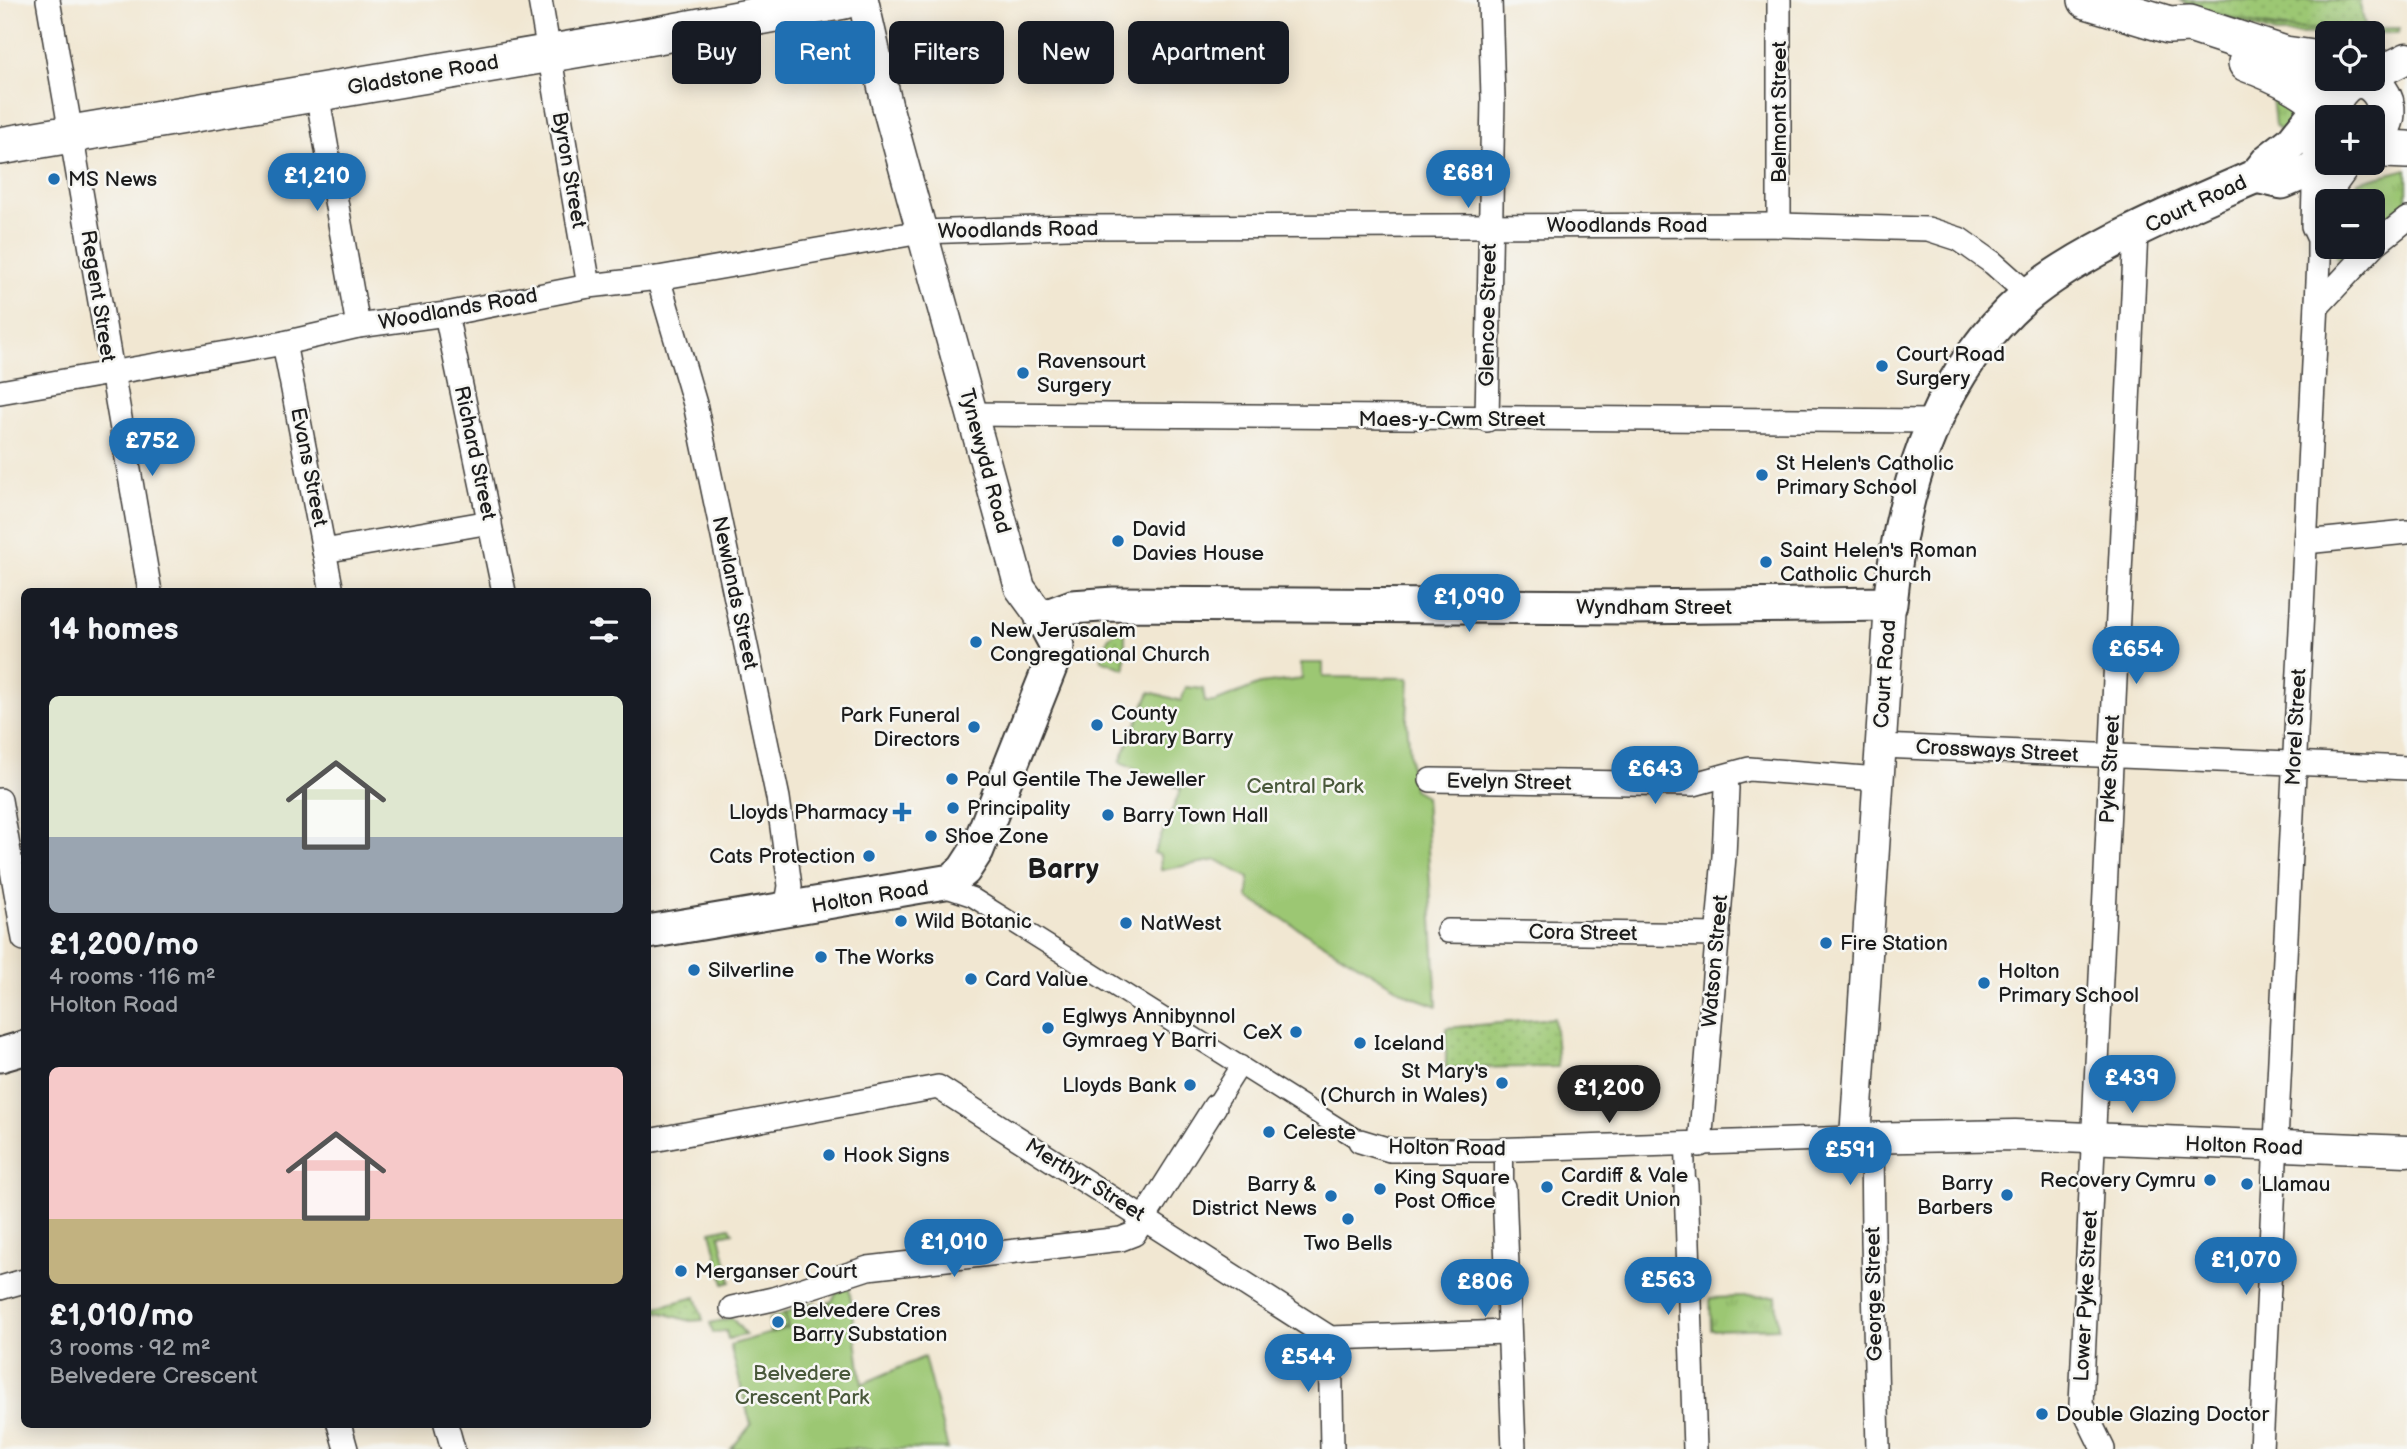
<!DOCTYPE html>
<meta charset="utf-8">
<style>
:root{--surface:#171b24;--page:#20242c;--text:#f1f3f6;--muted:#9ea1a6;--accent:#1f6fb2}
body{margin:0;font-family:"Balsamiq Sans",sans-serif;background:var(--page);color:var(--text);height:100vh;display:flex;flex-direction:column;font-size:26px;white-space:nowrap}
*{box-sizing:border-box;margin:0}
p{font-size:23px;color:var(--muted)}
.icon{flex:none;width:38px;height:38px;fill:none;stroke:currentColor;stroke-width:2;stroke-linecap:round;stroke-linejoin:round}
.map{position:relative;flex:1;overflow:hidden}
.sheet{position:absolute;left:21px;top:588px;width:630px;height:840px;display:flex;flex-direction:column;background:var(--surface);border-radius:10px;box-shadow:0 4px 18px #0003}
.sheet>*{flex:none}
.top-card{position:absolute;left:672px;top:21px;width:665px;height:63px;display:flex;gap:14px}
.controls{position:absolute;left:2315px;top:21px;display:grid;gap:14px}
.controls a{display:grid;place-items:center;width:70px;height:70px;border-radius:10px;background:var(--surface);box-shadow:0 4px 18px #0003;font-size:35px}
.price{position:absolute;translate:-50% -60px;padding:0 16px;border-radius:24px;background:var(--accent);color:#fff;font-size:23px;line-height:46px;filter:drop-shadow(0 2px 4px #0008)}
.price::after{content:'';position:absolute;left:50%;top:42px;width:21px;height:16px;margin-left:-10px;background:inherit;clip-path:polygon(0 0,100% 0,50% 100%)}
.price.active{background:#222;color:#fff}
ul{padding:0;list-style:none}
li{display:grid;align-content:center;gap:14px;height:371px;padding:0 28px}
li span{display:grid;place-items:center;height:217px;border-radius:10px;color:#555}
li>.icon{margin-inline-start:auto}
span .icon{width:126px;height:126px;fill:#fffc;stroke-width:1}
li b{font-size:30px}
h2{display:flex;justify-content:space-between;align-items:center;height:84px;padding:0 28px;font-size:30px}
.pill{padding:0 24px;border-radius:10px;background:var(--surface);box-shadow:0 4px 18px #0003;font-size:24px;line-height:63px}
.pill.active{background:var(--accent);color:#fff}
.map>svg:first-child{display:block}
.grass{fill:url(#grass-tufts);stroke:#5c7248;stroke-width:2}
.park{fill:#9cc773;stroke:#5c7248;stroke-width:2}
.garden{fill:url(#garden-dots);stroke:#5c7248;stroke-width:2}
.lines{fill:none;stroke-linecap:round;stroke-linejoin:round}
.pedestrian-casing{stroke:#3c3a37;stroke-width:21}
.minor-casing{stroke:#3c3a37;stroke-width:26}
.tertiary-casing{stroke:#3c3a37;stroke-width:33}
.secondary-casing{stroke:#3c3a37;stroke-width:37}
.primary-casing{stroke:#3c3a37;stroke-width:40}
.pedestrian{stroke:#fff;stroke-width:18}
.minor{stroke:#fff;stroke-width:23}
.tertiary{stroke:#fff;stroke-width:30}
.secondary{stroke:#fff;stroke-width:33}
.primary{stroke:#fff;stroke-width:37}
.poi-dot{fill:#1f6fb2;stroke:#f6f6f2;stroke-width:2.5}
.labels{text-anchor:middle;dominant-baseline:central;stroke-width:5;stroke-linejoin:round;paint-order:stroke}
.street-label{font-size:21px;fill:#1c1c1c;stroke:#f6f6f2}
.poi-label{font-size:21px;fill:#1c1c1c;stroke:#f6f6f2;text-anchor:start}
.park-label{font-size:21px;fill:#49583a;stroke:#f6f6f2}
.district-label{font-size:28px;font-weight:bold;fill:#1c1c1c;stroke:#f6f6f2}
</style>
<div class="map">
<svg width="2407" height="1449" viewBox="0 0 2407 1449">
<defs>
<pattern id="grass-tufts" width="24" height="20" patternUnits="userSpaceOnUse" patternTransform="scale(1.75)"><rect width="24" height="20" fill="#9cc773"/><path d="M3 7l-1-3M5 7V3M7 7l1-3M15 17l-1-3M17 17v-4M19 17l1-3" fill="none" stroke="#86aa63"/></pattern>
<pattern id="garden-dots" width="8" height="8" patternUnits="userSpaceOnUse" patternTransform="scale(1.75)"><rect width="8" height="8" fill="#9cc773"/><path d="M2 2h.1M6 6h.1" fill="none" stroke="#86aa63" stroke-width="1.8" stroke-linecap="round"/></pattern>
</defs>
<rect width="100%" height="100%" fill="#f6f6f2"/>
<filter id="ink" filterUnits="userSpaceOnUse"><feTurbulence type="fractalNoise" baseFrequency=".0143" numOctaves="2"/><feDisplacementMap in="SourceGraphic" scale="14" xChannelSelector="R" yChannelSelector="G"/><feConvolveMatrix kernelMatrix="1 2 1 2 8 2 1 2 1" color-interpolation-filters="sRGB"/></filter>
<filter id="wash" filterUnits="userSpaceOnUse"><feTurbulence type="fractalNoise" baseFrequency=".00686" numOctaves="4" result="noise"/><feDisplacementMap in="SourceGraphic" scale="28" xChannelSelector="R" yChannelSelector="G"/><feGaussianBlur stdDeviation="1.57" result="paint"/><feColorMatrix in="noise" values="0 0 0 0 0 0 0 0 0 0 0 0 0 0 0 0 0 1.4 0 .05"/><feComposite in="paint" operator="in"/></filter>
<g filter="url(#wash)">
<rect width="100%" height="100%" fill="#f1e7d2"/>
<g class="grass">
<path d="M2179,0H2192L2193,5L2273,29L2400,28L2398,33L2275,34L2194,8Z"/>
<path d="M2271,87L2291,98V126L2285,138L2275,125Z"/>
<path d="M2407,169V211L2373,236V201H2343L2358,182Z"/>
<path d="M2336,247H2361L2345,260L2336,257Z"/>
<path d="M730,1227L733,1232L720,1235L731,1282L724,1284L711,1231Z"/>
<path d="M1776,1296L1778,1328L1711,1330L1710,1298Z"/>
<path d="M785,1313L788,1327L770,1332L769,1319Z"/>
<path d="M732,1318L746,1335L728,1339L726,1331L713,1333L710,1323Z"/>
</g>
<g class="park">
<path d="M1301,663H1323V677L1409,678L1407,721L1413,789L1425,796L1437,1006L1410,996L1248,898L1249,878L1217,860L1161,870L1160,855L1154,853L1181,789L1120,762L1150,692L1181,701L1186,687L1203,689L1205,702H1215L1260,684L1302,679Z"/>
<path d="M849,1287L862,1384L924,1357L948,1449H731L751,1425L730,1345L788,1328L785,1313L813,1302L821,1306L832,1301L836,1293Z"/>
</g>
<g class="garden">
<path d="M2192,0H2359L2366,29C2294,30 2261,31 2193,5Z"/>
<path d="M1120,628H1125V669L1101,660L1108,638Z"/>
<path d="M1554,1018L1558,1067L1446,1068V1028Z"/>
<path d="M696,1297L703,1320L690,1321L649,1309Z"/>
</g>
</g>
<g filter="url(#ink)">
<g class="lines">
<g class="pedestrian-casing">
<g id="pedestrian">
<path d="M939,886L972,897L1360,1141"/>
<path d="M1215,1106L1241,1065"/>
<path d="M1685,1146L1686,1184"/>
<path d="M1504,1150V1188"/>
</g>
</g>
<g class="minor-casing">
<g id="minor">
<path d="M48,0L150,592"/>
<path d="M540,0L589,286"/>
<path d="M317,93L358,326"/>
<path d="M2329,201L2333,188L2351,163"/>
<path d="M1779,225V0"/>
<path d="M2373,246L2407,219"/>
<path d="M658,278L695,404L778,798L790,886L788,898L779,911"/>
<path d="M2317,307L2373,247"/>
<path d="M446,314L504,592"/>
<path d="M284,343L332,592"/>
<path d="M0,392L284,343L358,326L446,314L589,286L658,278L921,232L1068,227L1779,225L1928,229L1959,239L1993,263L2029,295"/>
<path d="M972,414L1933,421"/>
<path d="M1487,420L1493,98L1490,0"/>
<path d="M2305,542L2407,532"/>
<path d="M324,551L490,522"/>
<path d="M1881,746L2407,768"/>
<path d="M1431,780L1694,784L1749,769L1878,779"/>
<path d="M0,800L24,939"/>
<path d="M1448,931L1718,935"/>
<path d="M1872,1138L1873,1235"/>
<path d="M648,1141L938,1087L1330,1338L1507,1332"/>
<path d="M1360,1141L1390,1150H1488L1855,1138"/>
<path d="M1700,1145L1724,856L1727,788L1723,777"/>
<path d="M1686,1184L1695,1449"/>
<path d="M1504,1188L1514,1449"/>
<path d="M1873,1239L1878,1449"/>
<path d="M0,1288L24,1281"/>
<path d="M732,1308L773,1299L868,1268L1121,1239L1134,1234L1215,1106"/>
<path d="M1330,1338L1332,1449"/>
<path d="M339,1424L346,1449"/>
<path d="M446,1424L453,1449"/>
<path d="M2103,1449L2081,1404L2136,232"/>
<path d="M2261,1449L2319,261V239L2313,226L2315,152L2311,139L2303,130"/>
</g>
</g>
<g class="tertiary-casing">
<g id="tertiary">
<path d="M863,0L888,109L1020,588L1042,618"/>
<path d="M2373,75L2407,58"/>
<path d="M1890,604L1855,1138L2015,1135L2407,1151"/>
</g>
</g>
<g class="secondary-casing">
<g id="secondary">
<path d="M2256,176L2282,182L2315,168L2328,158"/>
<path d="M648,932L951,881L964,870L977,850L1054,657L1057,646L1042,618L1072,607L1114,604L1629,607L1890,604C1901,496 1931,389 2010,311C2066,255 2183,208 2256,176L2269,160L2292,142L2312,117L2332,112"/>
<path d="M0,1055L24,1048"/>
</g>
</g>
<g class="primary-casing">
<g id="primary">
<path d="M2087,0L2169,25L2190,24L2285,55L2328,61"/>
<path d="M2247,63C2280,75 2307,89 2332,112"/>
<path d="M2334,117C2331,108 2333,98 2339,91C2367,55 2407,112 2373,136"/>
<path d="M2373,144L2385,149L2407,150"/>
<path d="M0,146L658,35L844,0"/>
</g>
</g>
<use href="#pedestrian" class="pedestrian"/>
<use href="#minor" class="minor"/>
<use href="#tertiary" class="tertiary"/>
<use href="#secondary" class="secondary"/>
<use href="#primary" class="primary"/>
</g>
</g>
<g class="poi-dot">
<circle cx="54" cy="179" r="7"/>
<circle cx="1882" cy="366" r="7"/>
<circle cx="1023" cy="373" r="7"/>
<circle cx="1762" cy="475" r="7"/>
<circle cx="1118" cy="541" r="7"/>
<circle cx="1766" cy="562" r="7"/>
<circle cx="976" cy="642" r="7"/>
<circle cx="1097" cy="725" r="7"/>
<circle cx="974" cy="727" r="7"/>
<circle cx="952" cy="779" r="7"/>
<circle cx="953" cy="808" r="7"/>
<path d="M898.5 801.5h7v7h7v7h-7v7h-7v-7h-7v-7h7z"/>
<circle cx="1108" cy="815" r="7"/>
<circle cx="931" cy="836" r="7"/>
<circle cx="869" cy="856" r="7"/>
<circle cx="901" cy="921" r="7"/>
<circle cx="1126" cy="923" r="7"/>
<circle cx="1826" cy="943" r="7"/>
<circle cx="821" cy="957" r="7"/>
<circle cx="694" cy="970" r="7"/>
<circle cx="971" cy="979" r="7"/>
<circle cx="1984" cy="983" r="7"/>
<circle cx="1048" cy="1028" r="7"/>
<circle cx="1296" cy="1032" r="7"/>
<circle cx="1360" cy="1043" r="7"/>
<circle cx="1502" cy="1083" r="7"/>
<circle cx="1190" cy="1085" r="7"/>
<circle cx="1269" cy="1132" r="7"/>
<circle cx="829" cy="1155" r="7"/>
<circle cx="2210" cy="1180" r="7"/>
<circle cx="2247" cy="1184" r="7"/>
<circle cx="1547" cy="1187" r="7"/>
<circle cx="1380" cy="1189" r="7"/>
<circle cx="2007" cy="1195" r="7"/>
<circle cx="1331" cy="1196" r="7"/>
<circle cx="1348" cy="1219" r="7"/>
<circle cx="681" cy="1271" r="7"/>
<circle cx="778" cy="1322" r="7"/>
<circle cx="2042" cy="1414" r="7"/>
</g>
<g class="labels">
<g class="street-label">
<text transform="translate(423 75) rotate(-10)">Gladstone Road</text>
<text transform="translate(1779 112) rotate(-90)">Belmont Street</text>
<text transform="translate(569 170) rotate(80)">Byron Street</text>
<text transform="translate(2196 204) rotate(-25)">Court Road</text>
<text x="1627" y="225">Woodlands Road</text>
<text transform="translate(1018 230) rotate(-1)">Woodlands Road</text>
<text transform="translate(98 296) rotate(81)">Regent Street</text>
<text transform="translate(458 309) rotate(-10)">Woodlands Road</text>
<text transform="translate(1488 315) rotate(-89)">Glencoe Street</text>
<text x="1452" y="419">Maes-y-Cwm Street</text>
<text transform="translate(475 453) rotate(78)">Richard Street</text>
<text transform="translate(985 461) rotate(75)">Tynewydd Road</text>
<text transform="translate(309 467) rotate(79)">Evans Street</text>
<text transform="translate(735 593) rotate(78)">Newlands Street</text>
<text x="1654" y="607">Wyndham Street</text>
<text transform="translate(1885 674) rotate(-86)">Court Road</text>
<text transform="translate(2296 727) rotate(-87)">Morel Street</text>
<text transform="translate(1997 751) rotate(3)">Crossways Street</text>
<text transform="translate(2110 769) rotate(-87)">Pyke Street</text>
<text transform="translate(1509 782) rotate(1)">Evelyn Street</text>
<text transform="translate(870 897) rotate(-9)">Holton Road</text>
<text transform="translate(1583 933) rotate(1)">Cora Street</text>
<text transform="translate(1715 961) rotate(-85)">Watson Street</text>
<text transform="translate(2244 1146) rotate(2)">Holton Road</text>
<text transform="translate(1447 1148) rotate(1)">Holton Road</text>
<text transform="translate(1085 1180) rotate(32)">Merthyr Street</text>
<text transform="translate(1874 1294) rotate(-91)">George Street</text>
<text transform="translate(2086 1296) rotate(-87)">Lower Pyke Street</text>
</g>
<g class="poi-label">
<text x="68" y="179">MS News</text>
<text x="1896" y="354">Court Road<tspan x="1896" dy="24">Surgery</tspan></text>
<text x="1037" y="361">Ravensourt<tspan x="1037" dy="24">Surgery</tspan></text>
<text x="1776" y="463">St Helen's Catholic<tspan x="1776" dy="24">Primary School</tspan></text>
<text x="1132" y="529">David<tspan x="1132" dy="24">Davies House</tspan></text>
<text x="1780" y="550">Saint Helen's Roman<tspan x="1780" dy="24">Catholic Church</tspan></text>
<text x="990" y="630">New Jerusalem<tspan x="990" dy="24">Congregational Church</tspan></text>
<text x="1111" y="713">County<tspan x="1111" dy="24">Library Barry</tspan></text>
<text x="960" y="715" text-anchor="end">Park Funeral<tspan x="960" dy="24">Directors</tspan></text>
<text x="966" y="779">Paul Gentile The Jeweller</text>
<text x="967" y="808">Principality</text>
<text x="888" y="812" text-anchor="end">Lloyds Pharmacy</text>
<text x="1122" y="815">Barry Town Hall</text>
<text x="945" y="836">Shoe Zone</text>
<text x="855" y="856" text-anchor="end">Cats Protection</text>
<text x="915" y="921">Wild Botanic</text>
<text x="1140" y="923">NatWest</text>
<text x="1840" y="943">Fire Station</text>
<text x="835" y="957">The Works</text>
<text x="708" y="970">Silverline</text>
<text x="1998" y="971">Holton<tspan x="1998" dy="24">Primary School</tspan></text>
<text x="985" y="979">Card Value</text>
<text x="1062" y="1016">Eglwys Annibynnol<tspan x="1062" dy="24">Gymraeg Y Barri</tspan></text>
<text x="1282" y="1032" text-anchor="end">CeX</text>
<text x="1374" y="1043">Iceland</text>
<text x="1488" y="1071" text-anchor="end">St Mary's<tspan x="1488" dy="24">(Church in Wales)</tspan></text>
<text x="1176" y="1085" text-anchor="end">Lloyds Bank</text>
<text x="1283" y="1132">Celeste</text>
<text x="843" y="1155">Hook Signs</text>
<text x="1561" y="1175">Cardiff &amp; Vale<tspan x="1561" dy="24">Credit Union</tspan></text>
<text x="1394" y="1177">King Square<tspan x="1394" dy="24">Post Office</tspan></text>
<text x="2196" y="1180" text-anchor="end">Recovery Cymru</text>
<text x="1993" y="1183" text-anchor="end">Barry<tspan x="1993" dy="24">Barbers</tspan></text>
<text x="1317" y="1184" text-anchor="end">Barry &amp;<tspan x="1317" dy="24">District News</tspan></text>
<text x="2261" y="1184">Llamau</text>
<text x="1348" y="1243" text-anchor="middle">Two Bells</text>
<text x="695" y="1271">Merganser Court</text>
<text x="792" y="1310">Belvedere Cres<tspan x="792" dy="24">Barry Substation</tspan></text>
<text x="2056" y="1414">Double Glazing Doctor</text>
</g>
<g class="park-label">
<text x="1305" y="786">Central Park</text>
<text x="802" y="1373">Belvedere<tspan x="802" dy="24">Crescent Park</tspan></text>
</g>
<g class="district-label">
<text x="1063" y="869">Barry</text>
</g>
</g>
</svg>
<div class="controls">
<a><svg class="icon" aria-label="locate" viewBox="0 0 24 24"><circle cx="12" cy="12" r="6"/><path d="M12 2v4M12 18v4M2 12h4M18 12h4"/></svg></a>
<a>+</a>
<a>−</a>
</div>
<b class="price" style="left:1468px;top:210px">£681</b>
<b class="price" style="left:317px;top:213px">£1,210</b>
<b class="price" style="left:152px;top:478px">£752</b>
<b class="price" style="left:1469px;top:634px">£1,090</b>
<b class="price" style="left:2136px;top:686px">£654</b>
<b class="price" style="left:1655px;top:806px">£643</b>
<b class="price" style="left:2132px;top:1115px">£439</b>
<b class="price active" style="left:1609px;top:1125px">£1,200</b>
<b class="price" style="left:1850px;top:1187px">£591</b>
<b class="price" style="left:954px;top:1279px">£1,010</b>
<b class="price" style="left:2246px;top:1297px">£1,070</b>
<b class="price" style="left:1668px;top:1317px">£563</b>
<b class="price" style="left:1485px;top:1319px">£806</b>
<b class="price" style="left:1308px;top:1394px">£544</b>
<div class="top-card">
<a class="pill">Buy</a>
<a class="pill active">Rent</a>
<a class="pill">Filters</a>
<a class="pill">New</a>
<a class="pill">Apartment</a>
</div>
<section class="sheet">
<h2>14 homes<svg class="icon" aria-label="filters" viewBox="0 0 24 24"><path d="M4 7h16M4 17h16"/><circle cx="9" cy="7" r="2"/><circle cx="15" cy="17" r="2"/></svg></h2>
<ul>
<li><span style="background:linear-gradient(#dfe7d0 65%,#9aa5b1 0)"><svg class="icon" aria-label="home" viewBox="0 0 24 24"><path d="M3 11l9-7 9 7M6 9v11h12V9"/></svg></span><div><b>£1,200/mo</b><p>4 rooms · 116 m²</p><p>Holton Road</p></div></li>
<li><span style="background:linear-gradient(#f6c9c9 70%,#c2b280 0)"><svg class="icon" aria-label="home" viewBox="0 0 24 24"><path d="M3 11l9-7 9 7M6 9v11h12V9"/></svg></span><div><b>£1,010/mo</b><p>3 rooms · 92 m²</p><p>Belvedere Crescent</p></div></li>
</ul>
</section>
</div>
